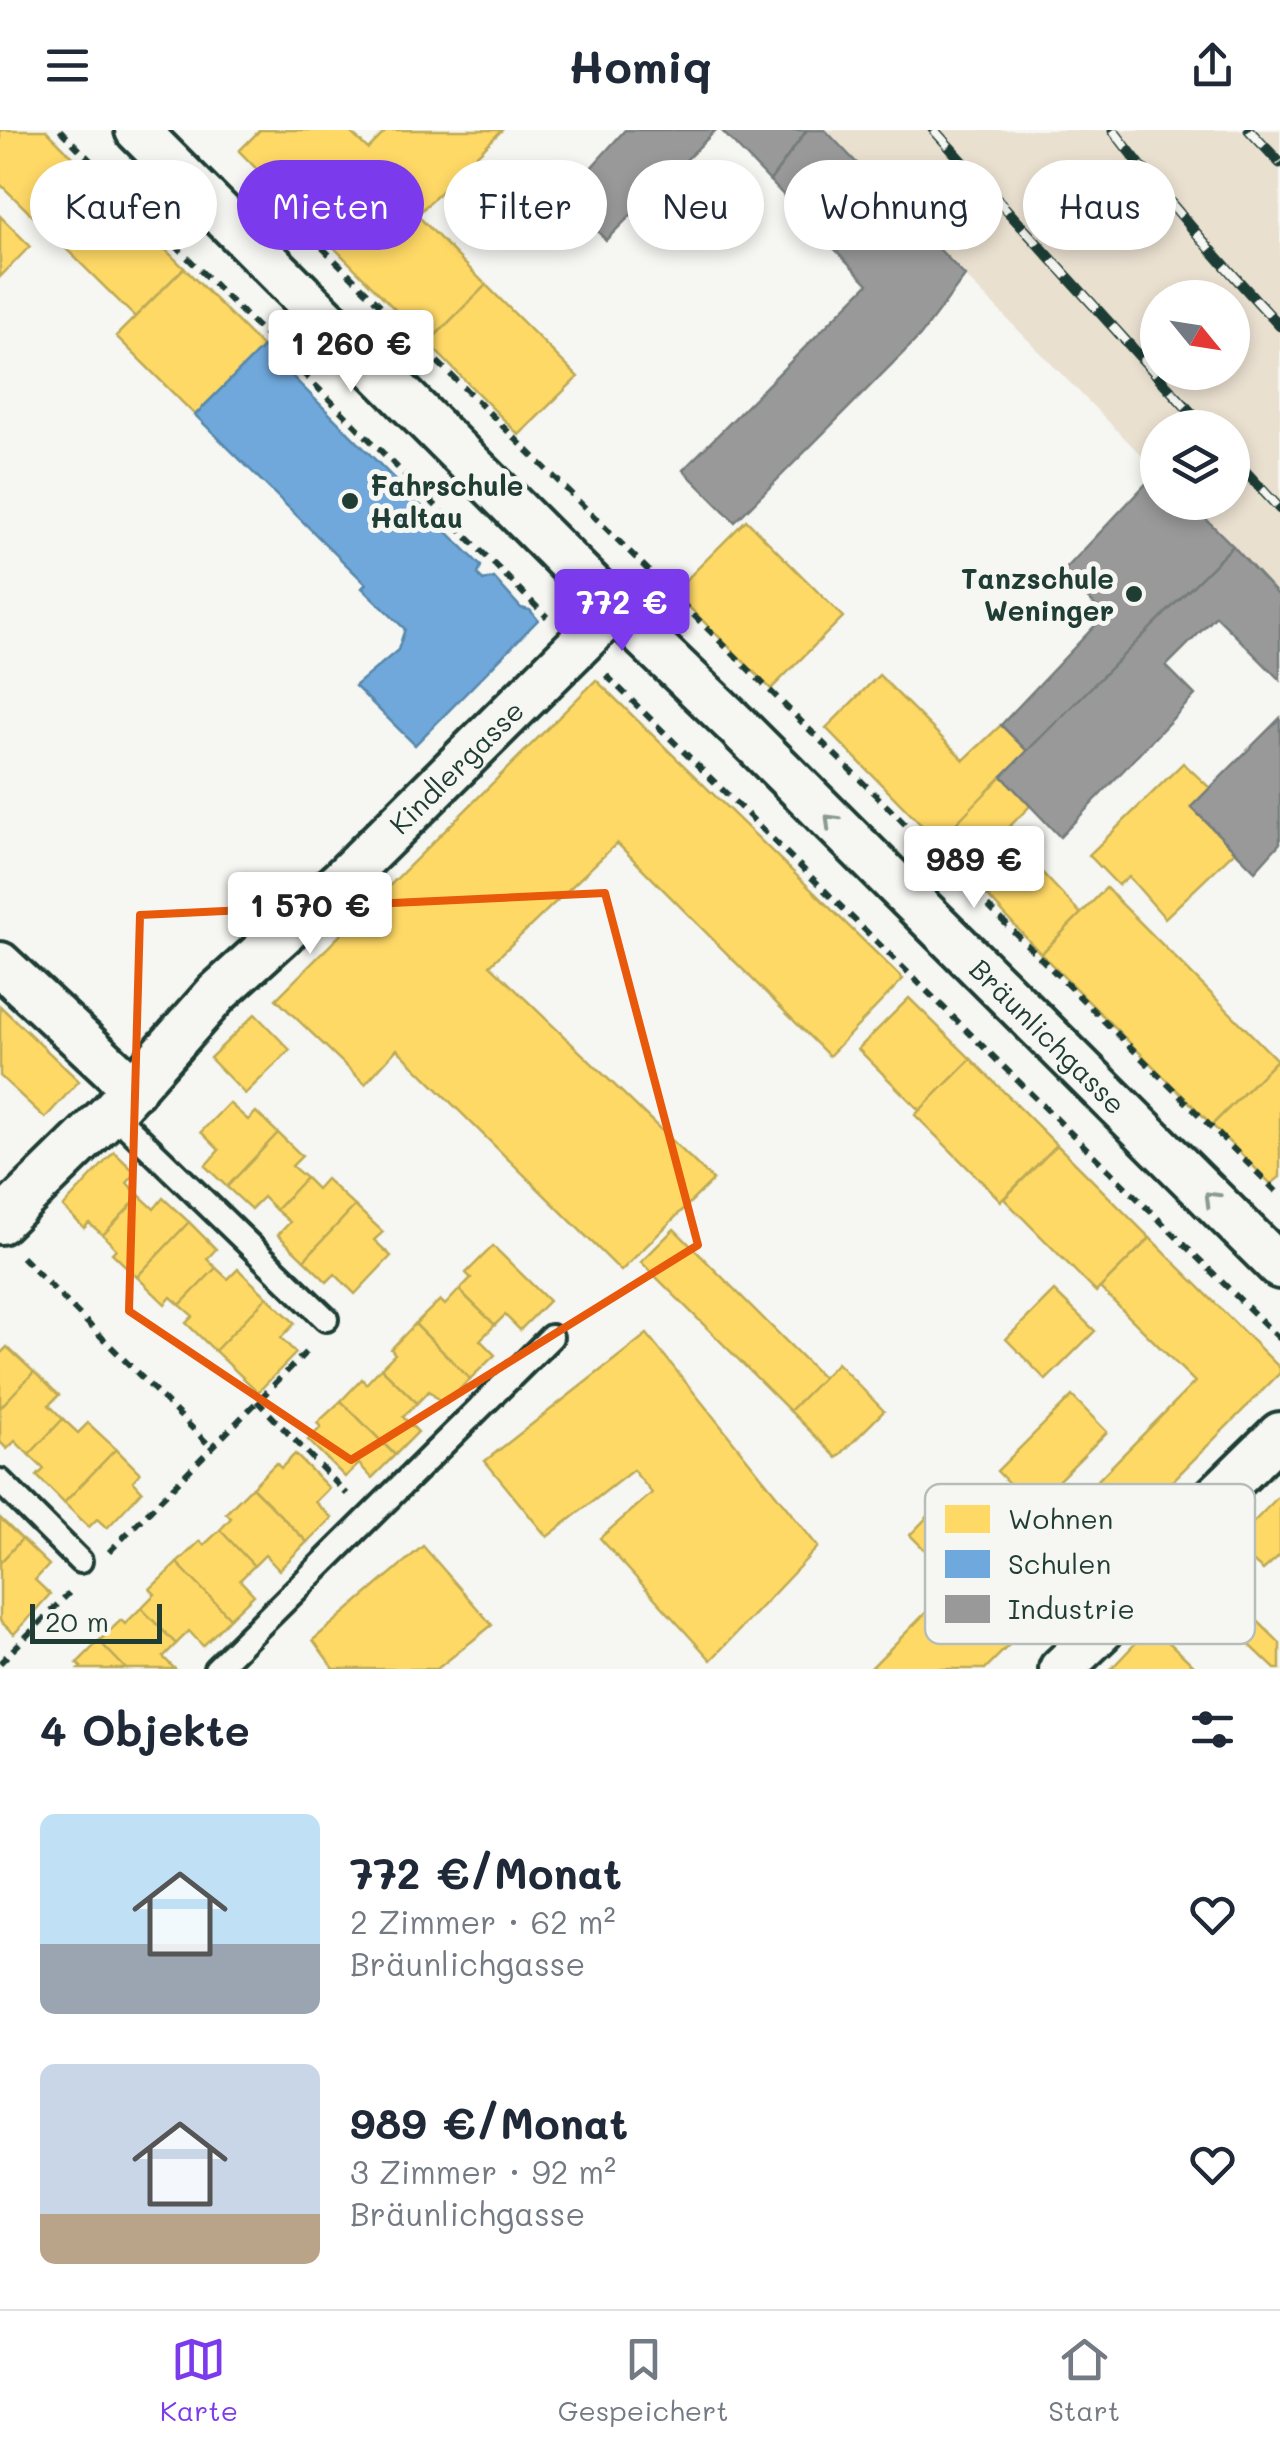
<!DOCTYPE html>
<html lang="de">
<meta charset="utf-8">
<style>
:root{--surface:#fff;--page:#f6f6f7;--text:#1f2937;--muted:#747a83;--line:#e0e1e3;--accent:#7c3aed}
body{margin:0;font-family:Mali,sans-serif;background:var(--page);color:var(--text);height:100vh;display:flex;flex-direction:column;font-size:38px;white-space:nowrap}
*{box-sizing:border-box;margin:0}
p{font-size:32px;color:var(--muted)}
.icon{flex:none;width:55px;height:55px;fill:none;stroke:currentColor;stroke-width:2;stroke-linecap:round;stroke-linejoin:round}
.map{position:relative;height:1539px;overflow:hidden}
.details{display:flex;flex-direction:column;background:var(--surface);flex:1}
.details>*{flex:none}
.banner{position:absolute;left:30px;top:30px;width:1220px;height:90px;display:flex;gap:20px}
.needle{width:65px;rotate:120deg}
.fabs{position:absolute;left:1140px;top:150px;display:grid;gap:20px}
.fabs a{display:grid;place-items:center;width:110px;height:110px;border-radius:50%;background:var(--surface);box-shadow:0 5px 15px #0003;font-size:50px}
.scale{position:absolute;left:30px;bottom:25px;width:132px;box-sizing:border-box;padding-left:10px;border:5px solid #1f3d34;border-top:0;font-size:28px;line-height:35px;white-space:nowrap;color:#1f3d34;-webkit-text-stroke:8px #f6f6f2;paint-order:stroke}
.price{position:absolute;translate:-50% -85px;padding:0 22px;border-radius:10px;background:#fff;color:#222;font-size:32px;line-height:65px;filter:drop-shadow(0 2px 5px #0008)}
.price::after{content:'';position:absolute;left:50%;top:60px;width:30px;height:22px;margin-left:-15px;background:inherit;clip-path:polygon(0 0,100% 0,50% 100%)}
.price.selected{background:var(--accent);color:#fff}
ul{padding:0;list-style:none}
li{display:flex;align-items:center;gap:30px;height:250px;padding:0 40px}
li span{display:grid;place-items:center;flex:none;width:280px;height:200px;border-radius:15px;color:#555}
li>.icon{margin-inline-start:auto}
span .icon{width:120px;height:120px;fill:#fffc;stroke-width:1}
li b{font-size:42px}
h2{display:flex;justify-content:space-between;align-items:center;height:120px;padding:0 40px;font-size:42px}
.tag{padding:0 35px;border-radius:45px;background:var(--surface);box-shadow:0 5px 15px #0003;font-size:35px;line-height:90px}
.tag.selected{background:var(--accent);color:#fff}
header{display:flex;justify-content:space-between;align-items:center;height:130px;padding:0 40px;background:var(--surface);font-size:45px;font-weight:700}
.dock{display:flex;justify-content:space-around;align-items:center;height:140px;border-top:2px solid var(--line);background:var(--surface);font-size:28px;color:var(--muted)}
.dock a{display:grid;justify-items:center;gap:5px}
.dock .selected{color:var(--accent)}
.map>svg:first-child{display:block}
.built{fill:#eae0d0;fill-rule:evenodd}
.homes{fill:#ffd966;stroke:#bcaa57;stroke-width:2.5}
.schools{fill:#6fa8dc;stroke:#5788aa;stroke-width:2.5}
.industry{fill:#999;stroke:#747d7b;stroke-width:2.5}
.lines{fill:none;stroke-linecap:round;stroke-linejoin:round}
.lane-casing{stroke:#1f3d34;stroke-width:30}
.street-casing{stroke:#1f3d34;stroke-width:50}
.path{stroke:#1f3d34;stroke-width:6;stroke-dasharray:10 8;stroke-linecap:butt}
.lane{stroke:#f6f6f2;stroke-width:22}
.street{stroke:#f6f6f2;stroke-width:42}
.rail-casing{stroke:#1f3d34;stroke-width:11}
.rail{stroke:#f6f6f2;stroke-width:8;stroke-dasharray:22;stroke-linecap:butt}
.oneway{stroke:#8a9a93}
.marked{fill:none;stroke:#e8590c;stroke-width:8;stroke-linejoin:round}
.poi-dot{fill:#1f3d34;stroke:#f6f6f2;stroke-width:4}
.labels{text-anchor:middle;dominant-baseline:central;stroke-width:10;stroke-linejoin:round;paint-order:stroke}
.poi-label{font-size:28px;font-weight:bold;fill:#1f3d34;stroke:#f6f6f2;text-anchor:start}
.street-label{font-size:28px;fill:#1f3d34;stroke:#f6f6f2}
.key{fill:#f6f6f2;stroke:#b6beb9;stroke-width:2.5}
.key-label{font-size:28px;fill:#1f3d34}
</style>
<header><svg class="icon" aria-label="menu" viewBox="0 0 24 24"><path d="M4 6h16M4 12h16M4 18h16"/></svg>Homiq<svg class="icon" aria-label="share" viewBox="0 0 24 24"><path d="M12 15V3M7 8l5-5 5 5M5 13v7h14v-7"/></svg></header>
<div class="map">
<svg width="1280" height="1539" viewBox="0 0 1280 1539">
<rect width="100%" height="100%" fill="#f6f6f2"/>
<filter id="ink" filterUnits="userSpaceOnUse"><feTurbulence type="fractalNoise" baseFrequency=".01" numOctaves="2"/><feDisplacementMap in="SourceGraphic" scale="20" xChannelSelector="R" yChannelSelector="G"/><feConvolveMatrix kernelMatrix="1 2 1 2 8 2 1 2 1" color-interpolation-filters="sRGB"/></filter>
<g filter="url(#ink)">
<path class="built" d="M825,0H1280V467L1189,373L1232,372V298H1158L1157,341L965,146ZM1158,168H1232V242H1158Z"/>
<g class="homes">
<path d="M0,0H46L93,47L44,97L0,54Z"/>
<path d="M260,0H348L368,19L387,0H502L417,85L486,155L428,213L239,21Z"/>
<path d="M93,47L184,138L135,187L44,97Z"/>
<path d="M0,86L30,116L0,147Z"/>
<path d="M184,138L263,217L195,285L116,206Z"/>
<path d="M486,155L578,247L519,305L428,213Z"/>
<path d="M746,390L843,487L771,559L674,462Z"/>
<path d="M879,545L964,630L1001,595L1028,622L938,712L826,598Z"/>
<path d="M596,550L903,849L829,926L617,713L490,835L713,1050L621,1141L397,919L365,954L276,869Z"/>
<path d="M1183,633L1210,658L1191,677L1235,721L1165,788L1129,747L1118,755L1089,725Z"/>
<path d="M1002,646L1030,676L1004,702L1081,784L1041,824L938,712Z"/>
<path d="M1106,758L1277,930L1212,995L1041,824Z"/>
<path d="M909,868L971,929L920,981L858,919Z"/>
<path d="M0,876L79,951L45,988L0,946Z"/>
<path d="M255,884L290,920L245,964L210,928Z"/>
<path d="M971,929L1057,1015L1001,1071L915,985Z"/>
<path d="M1277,930L1280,933V1047L1271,1054L1212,995Z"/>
<path d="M229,973L248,990L256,982L278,1003L227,1057L205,1036L219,1020L201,1002Z"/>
<path d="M278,1003L302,1026L292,1036L306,1048L276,1080L263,1067L251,1079L227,1057Z"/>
<path d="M1057,1015L1150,1108L1096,1162L1004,1069Z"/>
<path d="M114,1022L136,1043L127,1053L140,1066L103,1105L89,1093L84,1098L63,1077Z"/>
<path d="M306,1048L317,1059L326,1049L355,1076L304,1130L278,1105L290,1092L276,1080Z"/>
<path d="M140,1066L154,1079L163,1068L189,1092L137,1147L112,1123L116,1119L103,1105Z"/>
<path d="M355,1076L383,1102L374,1110L391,1126L355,1164L335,1144L327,1152L304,1130Z"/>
<path d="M189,1092L216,1119L207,1129L216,1138L180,1175L171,1167L165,1174L137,1147Z"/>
<path d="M674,1099L823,1248L790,1281L641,1132Z"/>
<path d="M1150,1108L1280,1238V1243L1014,1510L910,1405L944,1370L1012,1437L1195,1252L1100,1158Z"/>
<path d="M493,1116L549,1171L520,1200L505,1185L495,1195L459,1160L471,1148L466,1143Z"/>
<path d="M216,1138L228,1149L238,1139L267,1167L215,1221L186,1193L193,1186L180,1175Z"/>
<path d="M459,1160L495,1195L480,1210L495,1225L470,1249L415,1194L440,1170L445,1175Z"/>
<path d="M1054,1161L1095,1201L1046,1250L1006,1209Z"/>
<path d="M267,1167L295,1193L281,1208L296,1223L258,1262L215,1221Z"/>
<path d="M415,1194L470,1249L444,1275L429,1261L417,1273L381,1238L395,1224L391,1219Z"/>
<path d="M647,1204L818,1417L711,1530L600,1408L652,1363L633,1340L547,1407L485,1331Z"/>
<path d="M7,1217L34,1242L0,1278V1224Z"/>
<path d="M837,1233L884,1281L837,1328L790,1281Z"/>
<path d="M381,1238L417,1273L403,1287L418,1302L395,1325L341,1271L362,1249L366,1254Z"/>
<path d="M34,1242L59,1265L49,1275L63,1289L29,1325L15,1311L7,1319L0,1312V1278Z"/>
<path d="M1072,1266L1107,1302L1032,1377L997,1341Z"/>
<path d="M341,1271L395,1325L372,1348L359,1334L345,1347L308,1310L321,1297L317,1293Z"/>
<path d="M63,1289L78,1303L88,1293L116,1319L64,1373L37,1346L44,1339L29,1325Z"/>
<path d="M116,1319L140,1343L133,1351L142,1361L107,1398L97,1389L89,1397L64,1373Z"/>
<path d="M295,1324L329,1358L315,1372L332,1388L307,1412L252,1357L276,1333L281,1338Z"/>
<path d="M252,1357L307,1412L279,1440L265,1425L254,1436L220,1400L231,1388L226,1383Z"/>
<path d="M1280,1365V1425L1263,1440L1232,1414Z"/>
<path d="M0,1388L22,1409L0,1433Z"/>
<path d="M220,1400L254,1436L240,1450L254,1465L230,1488L177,1433L200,1411L204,1415Z"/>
<path d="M22,1409L49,1435L35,1450L50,1464L14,1504L0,1491V1433Z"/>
<path d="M423,1416L492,1495L437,1539H334L313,1510Z"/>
<path d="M177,1433L230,1488L203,1516L189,1501L176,1514L141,1478L155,1464L150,1459Z"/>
<path d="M1207,1441L1280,1513V1539H1275L1188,1456Z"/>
<path d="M956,1452L1014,1510L985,1539H870Z"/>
<path d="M141,1478L176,1514L163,1527L175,1539H126L99,1511L121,1490L125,1494Z"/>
<path d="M1152,1496L1197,1539H1111Z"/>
<path d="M99,1511L126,1539H79L81,1537L77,1533Z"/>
</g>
<path class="schools" d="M263,217L481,436L478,444L483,451L494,448L521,478L530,480L538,490L415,615L355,556L398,520L405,499L362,458L366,454L195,285Z"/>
<g class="industry">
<path d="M625,0H716L606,110L564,68Z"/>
<path d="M721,0H807L770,51Z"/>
<path d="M807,0H825L965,146L920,206L735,392L683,340L868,154L770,51Z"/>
<path d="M1158,341V372H1189L1233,416L1028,622L1001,595L1105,485L1062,443Z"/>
<path d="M1233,416L1280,467V550L1216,486L1166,536L1195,565L1060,707L1002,646Z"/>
<path d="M1280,588V713L1255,741L1191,677Z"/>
</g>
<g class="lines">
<g class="lane-casing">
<g id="lane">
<path d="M112,982L326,1189"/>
<path d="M0,1351L80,1431"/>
<path d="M216,1539L551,1207"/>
</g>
</g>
<g class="street-casing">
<g id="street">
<path id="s1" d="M137,0L615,479L736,595L1280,1137"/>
<path d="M0,834L134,959"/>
<path id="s2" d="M0,1092L112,982L217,863L343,749L615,479"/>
<path d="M1061,1539L1102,1500L1151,1430L1280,1304"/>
</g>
</g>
<g class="path">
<path d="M60,0L547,487"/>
<path d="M271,67L1280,1065"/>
<path d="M606,545L1280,1209"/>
<path d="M22,1127L212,1318"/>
<path d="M257,1271L347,1364"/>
<path d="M109,1422L311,1217"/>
<path d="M0,1533L69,1463"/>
</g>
<use href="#lane" class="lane"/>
<use href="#street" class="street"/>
<g class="rail-casing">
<g id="rail">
<path d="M934,0L1205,298"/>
<path d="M1113,0C1165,69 1221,133 1280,196"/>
<path d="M1249,0L1280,33"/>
<path d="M1232,327L1280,379"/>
</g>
</g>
<use href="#rail" class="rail"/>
</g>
<defs><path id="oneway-chevron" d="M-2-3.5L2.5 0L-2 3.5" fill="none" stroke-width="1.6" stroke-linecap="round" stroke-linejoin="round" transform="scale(2.5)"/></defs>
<g class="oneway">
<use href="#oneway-chevron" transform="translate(831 691) rotate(-135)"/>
<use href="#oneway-chevron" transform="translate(1211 1068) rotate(-135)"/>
</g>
</g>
<path class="marked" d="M605,763L698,1115L351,1330L129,1181L140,785Z"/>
<g class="poi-dot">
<circle cx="350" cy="371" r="10"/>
<circle cx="1134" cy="464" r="10"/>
</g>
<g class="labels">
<g class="poi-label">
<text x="370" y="355">Fahrschule<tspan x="370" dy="32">Haltau</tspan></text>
<text x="1114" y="448" text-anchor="end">Tanzschule<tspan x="1114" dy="32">Weninger</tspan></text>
</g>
<g class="street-label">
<text stroke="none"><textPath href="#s2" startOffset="645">Kindlergasse</textPath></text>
<text stroke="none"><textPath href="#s1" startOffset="1285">Bräunlichgasse</textPath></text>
</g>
</g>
<rect x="925" y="1354" width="330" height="160" rx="15" class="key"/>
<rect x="945" y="1375" width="45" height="28" fill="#ffd966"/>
<rect x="945" y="1420" width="45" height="28" fill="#6fa8dc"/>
<rect x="945" y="1465" width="45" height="28" fill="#999"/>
<g class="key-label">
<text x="1008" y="1399">Wohnen</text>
<text x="1008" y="1444">Schulen</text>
<text x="1008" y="1489">Industrie</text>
</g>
</svg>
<div class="fabs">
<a><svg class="needle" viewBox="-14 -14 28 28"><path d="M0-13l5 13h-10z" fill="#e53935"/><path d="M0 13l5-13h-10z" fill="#747a83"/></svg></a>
<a><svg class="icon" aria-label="layers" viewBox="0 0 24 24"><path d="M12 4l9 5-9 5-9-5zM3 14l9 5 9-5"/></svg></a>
</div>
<div class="scale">20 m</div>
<b class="price" style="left:351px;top:265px">1 260 €</b>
<b class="price selected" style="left:622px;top:524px">772 €</b>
<b class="price" style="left:974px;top:781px">989 €</b>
<b class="price" style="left:310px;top:827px">1 570 €</b>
<div class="banner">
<a class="tag">Kaufen</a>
<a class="tag selected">Mieten</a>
<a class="tag">Filter</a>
<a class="tag">Neu</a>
<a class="tag">Wohnung</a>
<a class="tag">Haus</a>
</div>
</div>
<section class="details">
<h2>4 Objekte<svg class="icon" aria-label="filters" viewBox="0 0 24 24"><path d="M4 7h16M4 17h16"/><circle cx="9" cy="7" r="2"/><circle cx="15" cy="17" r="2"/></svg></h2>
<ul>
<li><span style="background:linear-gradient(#bfe0f5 65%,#9aa5b1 0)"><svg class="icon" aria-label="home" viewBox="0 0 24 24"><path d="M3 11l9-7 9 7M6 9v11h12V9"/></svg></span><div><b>772 €/Monat</b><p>2 Zimmer · 62 m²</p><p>Bräunlichgasse</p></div><svg class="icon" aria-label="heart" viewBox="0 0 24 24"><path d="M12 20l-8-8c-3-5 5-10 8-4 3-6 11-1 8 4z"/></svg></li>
<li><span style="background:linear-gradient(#c9d6e8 75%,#b9a48a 0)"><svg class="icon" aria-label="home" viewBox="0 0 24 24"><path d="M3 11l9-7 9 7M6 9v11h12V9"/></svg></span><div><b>989 €/Monat</b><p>3 Zimmer · 92 m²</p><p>Bräunlichgasse</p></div><svg class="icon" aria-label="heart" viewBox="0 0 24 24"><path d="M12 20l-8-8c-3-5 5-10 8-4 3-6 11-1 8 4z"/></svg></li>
</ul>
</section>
<nav class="dock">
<a class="selected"><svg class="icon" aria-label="map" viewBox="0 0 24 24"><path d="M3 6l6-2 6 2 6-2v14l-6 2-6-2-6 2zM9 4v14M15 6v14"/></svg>Karte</a>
<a><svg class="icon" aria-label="saved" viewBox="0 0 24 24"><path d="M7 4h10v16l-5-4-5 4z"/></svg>Gespeichert</a>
<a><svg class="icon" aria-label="home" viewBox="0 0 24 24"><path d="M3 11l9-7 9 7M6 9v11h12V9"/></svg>Start</a>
</nav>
